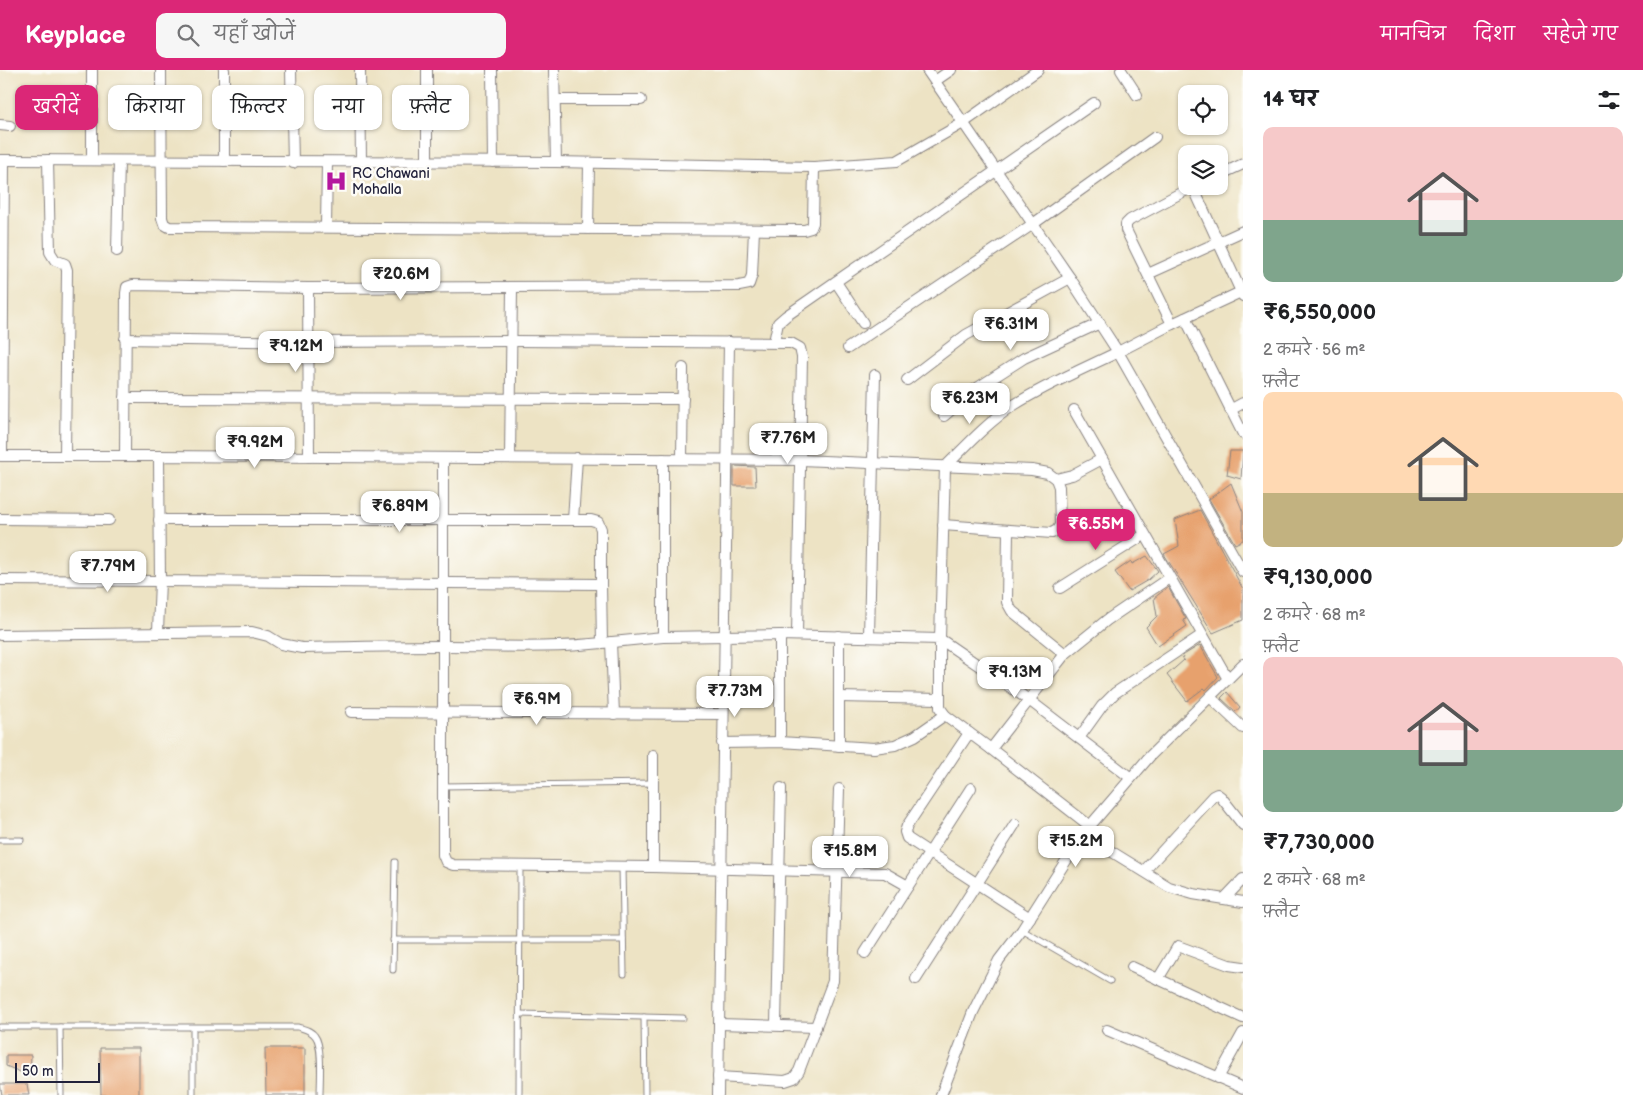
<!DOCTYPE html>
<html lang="hi">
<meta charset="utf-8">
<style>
:root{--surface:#fff;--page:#f6f6f6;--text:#202124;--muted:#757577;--accent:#db2777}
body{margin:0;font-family:"Balsamiq Sans","Playpen Sans Deva",sans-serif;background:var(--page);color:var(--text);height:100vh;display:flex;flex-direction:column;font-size:19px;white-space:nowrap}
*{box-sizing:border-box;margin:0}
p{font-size:16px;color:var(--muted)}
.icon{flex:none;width:28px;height:28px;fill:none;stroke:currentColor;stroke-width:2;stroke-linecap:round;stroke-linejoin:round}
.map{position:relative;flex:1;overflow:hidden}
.drawer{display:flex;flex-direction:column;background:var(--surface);width:400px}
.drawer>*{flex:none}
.hud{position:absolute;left:15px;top:15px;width:475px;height:45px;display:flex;gap:10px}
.controls{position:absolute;left:1178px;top:15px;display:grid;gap:10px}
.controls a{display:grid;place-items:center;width:50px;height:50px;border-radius:10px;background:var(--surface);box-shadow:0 1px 4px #0004;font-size:25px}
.scale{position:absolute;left:15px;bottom:12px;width:85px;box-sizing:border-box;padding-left:5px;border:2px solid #22223b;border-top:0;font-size:14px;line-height:18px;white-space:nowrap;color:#22223b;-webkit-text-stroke:4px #fdfcf7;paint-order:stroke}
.price{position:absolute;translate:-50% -42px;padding:0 11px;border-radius:10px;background:#fff;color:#222;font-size:16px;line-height:32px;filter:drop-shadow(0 1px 2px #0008)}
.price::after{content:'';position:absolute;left:50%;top:30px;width:15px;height:11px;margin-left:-8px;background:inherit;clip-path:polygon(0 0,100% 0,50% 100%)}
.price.on{background:var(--accent);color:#fff}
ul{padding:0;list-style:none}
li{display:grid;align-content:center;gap:10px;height:265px;padding:0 20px}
li span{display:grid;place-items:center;height:155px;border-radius:10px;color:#555}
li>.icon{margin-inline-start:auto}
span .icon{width:90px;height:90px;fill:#fffc;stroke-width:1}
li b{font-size:21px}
h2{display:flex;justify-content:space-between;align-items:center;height:60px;padding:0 20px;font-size:21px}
.chip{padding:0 18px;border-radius:10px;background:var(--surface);box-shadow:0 1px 4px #0004;font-size:18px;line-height:45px}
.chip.on{background:var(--accent);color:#fff}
header{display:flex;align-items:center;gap:30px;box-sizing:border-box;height:70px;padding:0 25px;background:var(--accent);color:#fff}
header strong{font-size:24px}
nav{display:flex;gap:28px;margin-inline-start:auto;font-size:18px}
.search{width:350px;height:45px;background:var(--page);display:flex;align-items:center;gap:12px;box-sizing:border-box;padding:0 18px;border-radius:10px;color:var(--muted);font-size:19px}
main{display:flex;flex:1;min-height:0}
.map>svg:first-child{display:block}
.building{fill:#e7a16d}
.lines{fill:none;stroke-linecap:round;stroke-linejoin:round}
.service-casing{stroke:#888280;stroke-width:7}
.minor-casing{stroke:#888280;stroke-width:12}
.service{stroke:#fff;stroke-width:5}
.minor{stroke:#fff;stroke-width:10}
.labels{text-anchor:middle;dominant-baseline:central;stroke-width:5;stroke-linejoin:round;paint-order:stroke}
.poi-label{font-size:14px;fill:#22223b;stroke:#fdfcf7;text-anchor:start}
</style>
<header>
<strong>Keyplace</strong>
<div class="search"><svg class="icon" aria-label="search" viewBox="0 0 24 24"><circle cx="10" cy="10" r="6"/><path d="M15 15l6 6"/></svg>यहाँ खोजें</div>
<nav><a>मानचित्र</a><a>दिशा</a><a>सहेजे गए</a></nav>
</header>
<main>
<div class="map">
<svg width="1243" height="1025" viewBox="0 0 1243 1025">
<rect width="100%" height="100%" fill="#fdfcf7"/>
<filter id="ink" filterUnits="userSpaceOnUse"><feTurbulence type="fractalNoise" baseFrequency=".02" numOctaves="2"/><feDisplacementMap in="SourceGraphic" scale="10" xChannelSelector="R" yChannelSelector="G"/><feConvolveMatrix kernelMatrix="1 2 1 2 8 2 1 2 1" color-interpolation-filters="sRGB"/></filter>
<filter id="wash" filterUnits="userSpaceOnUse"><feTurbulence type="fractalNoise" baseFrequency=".0096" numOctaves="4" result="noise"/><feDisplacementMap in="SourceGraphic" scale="20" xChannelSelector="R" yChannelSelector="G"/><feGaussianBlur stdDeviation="1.12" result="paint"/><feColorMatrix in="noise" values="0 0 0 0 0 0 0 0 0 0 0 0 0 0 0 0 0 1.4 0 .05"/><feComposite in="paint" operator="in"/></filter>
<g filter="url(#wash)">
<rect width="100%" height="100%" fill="#ede3c4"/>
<g id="blocks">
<g class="building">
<path d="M1230,381H1243L1241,409L1227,405Z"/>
<path d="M734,396L755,397L756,416H734Z"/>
<path d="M1231,413L1243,442V470L1235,474L1209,429Z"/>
<path d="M1200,440L1243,519V550L1213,563L1164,484L1179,476L1175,450Z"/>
<path d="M1147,486L1158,501L1148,510L1129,521L1115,502L1131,491L1132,494Z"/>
<path d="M1168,517L1186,549L1183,550L1187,556L1158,576L1146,557L1157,546L1154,528Z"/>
<path d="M1200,575L1218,607L1206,620L1204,618L1187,631L1167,605L1184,590L1182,586Z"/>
<path d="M1227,622L1240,637L1236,642L1221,628Z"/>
<path d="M100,978H139V1025H101Z"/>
<path d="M265,978H305V1025H266Z"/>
<path d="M6,985H31L30,1006L6,996Z"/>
<path d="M0,1014H27L29,1025H2Z"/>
</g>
</g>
</g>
<g filter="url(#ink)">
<use href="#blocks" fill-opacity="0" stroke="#888280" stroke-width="1"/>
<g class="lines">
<g class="service-casing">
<g id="service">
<path d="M442,716L653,713"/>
<path d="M0,770H21"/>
<path d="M622,797L624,904"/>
<path d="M1022,860L1110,911"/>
<path d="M393,870H623"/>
<path d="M393,900L395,792"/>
<path d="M520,944L683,948"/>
<path d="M644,947L645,1025"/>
<path d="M0,957H298C304,959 311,960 315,966C323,976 320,1011 320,1025"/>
<path d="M60,957L61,1025"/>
<path d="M193,1025V958"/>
<path d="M519,1025L520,796"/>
</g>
</g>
<g class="minor-casing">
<g id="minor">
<path d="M161,0L162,148L164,154L169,157L804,160L811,158L813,153L814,97"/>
<path d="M224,0V91"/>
<path d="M291,0L293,93"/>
<path d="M360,0L361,91"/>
<path d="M492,0L493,92"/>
<path d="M927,0L1070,208L1118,282C1083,299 1047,314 1014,335C988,352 966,376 945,397L940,569L1029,630L1131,708"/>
<path d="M1121,0L1137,25"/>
<path d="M935,11L951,0"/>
<path d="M555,30H641"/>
<path d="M0,55L10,56"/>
<path d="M0,90L556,92L554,0"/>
<path d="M48,90L50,182L55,190L65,194L67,200L65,386"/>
<path d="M92,90V0"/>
<path d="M427,92V0"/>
<path d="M556,92L814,97L897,91L963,53L1038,0"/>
<path d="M1219,105L1243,94"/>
<path d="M1193,117L1243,226"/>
<path d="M326,157L327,92"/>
<path d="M588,159L589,93"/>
<path d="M117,181L119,91"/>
<path d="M1148,204L1243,161"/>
<path d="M836,212L863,253"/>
<path d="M308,218L309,387"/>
<path d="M1243,221L1172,254L1118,282L1243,502"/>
<path d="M1185,248L1243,364"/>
<path d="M1172,254L1126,160V154L1130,150L1194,116"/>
<path d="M125,269L309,272L513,271L791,273L800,278L802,287L797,565"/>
<path d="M774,272L778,253L786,246L1094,33"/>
<path d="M848,278L1033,154L1155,67"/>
<path d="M907,310L966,265L1070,208"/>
<path d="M125,328L683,329"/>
<path d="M1074,340L1228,609"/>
<path d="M1230,340L1243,333"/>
<path d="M944,346L974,320L1024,288L1100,253"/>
<path d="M0,386H159"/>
<path d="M2,386L4,90"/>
<path d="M125,386L126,223L127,217L133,215L308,218L739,216L749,214L752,205L754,160"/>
<path d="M443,388V785L446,792L453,795L653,797L885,803L908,816"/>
<path d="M510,388L512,218"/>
<path d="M682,389L683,298"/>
<path d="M0,449L109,450"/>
<path d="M159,450H591L598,452L601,459V514"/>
<path d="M573,450L577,388"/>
<path d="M943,455L1052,463L1057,460L1060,455L1059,417L1056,409"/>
<path d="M1008,460L1007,532L1012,541L1065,584"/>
<path d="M0,510L160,511L158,561"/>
<path d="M1060,518L1144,465"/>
<path d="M0,565L252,562L268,566L281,574L302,578C349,577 396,576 443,576C496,576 549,579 602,573"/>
<path d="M839,566V676"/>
<path d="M869,566L875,305"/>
<path d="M663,567V389"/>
<path d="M611,572L614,644"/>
<path d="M839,627L939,629"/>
<path d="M1210,627L1243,658"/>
<path d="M351,642L722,644"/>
<path d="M969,663L907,756L905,762L907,768L1030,848"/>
<path d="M1079,668L1102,636L1115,623L1202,565"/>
<path d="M780,672V565"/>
<path d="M722,673L780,672L874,678L895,675L915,666L945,645"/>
<path d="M991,679L945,645L940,638V569L780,565L663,567L602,573L601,514L160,511L159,386L801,390L1032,400L1048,403L1056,409L1072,405L1102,389"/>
<path d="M653,685V797"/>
<path d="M1090,756L991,679L1065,584L1107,550L1169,508"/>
<path d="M1083,764L1169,817L1193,824L1243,832"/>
<path d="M1144,801L1213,726L1217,724L1221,727L1243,755"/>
<path d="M1224,829L1243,809"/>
<path d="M865,883L971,718"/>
<path d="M1132,897L1243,948"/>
<path d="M916,909L1015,754"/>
<path d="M1158,909L1178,876L1229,895L1243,897"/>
<path d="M719,954L816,957"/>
<path d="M776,955L781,718"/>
<path d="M1107,960L1243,1018"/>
<path d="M718,1007L785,1011L794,1008L799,1001L833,911L839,719"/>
<path d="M1218,1008L1243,963"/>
<path d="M718,1025L729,272"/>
<path d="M941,1025L973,942L999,890L1022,860L1083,764L1150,686L1243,594"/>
</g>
</g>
<use href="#service" class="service"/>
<use href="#minor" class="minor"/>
</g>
</g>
<defs>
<g id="hospital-bare" transform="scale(1.725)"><path d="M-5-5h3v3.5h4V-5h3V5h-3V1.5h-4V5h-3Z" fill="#b5179e" stroke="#fdfcf7" stroke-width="2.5" paint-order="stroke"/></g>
</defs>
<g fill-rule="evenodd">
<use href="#hospital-bare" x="336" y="111"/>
</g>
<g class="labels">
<g class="poi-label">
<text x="352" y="103">RC Chawani<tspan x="352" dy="16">Mohalla</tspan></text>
</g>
</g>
</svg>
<div class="controls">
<a><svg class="icon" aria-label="locate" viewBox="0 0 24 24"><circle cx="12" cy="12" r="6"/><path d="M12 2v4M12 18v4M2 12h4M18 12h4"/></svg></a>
<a><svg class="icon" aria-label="layers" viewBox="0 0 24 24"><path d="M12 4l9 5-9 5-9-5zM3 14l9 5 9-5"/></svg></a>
</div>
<div class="scale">50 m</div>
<b class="price" style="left:401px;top:231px">₹20.6M</b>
<b class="price" style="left:1011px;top:281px">₹6.31M</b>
<b class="price" style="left:296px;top:303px">₹9.12M</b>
<b class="price" style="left:970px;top:355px">₹6.23M</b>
<b class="price" style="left:788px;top:395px">₹7.76M</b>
<b class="price" style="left:255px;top:399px">₹9.92M</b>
<b class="price" style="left:400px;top:463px">₹6.89M</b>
<b class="price on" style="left:1096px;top:481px">₹6.55M</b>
<b class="price" style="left:108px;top:523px">₹7.79M</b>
<b class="price" style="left:1015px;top:629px">₹9.13M</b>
<b class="price" style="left:735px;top:648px">₹7.73M</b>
<b class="price" style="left:537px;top:656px">₹6.9M</b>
<b class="price" style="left:1076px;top:798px">₹15.2M</b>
<b class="price" style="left:850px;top:808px">₹15.8M</b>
<div class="hud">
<a class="chip on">खरीदें</a>
<a class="chip">किराया</a>
<a class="chip">फ़िल्टर</a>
<a class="chip">नया</a>
<a class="chip">फ़्लैट</a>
</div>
</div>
<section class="drawer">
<h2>14 घर<svg class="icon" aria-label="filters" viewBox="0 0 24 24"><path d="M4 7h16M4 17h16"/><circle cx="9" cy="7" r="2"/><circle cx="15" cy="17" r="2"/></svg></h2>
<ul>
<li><span style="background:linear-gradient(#f6c9c9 60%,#7fa58c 0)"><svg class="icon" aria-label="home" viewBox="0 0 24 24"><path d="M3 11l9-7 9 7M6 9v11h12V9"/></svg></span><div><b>₹6,550,000</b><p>2 कमरे · 56 m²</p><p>फ़्लैट</p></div></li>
<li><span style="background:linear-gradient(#ffd9b3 65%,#c2b280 0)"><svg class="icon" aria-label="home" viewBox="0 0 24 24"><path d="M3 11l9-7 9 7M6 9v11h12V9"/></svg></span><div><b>₹9,130,000</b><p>2 कमरे · 68 m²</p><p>फ़्लैट</p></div></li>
<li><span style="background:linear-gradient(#f6c9c9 60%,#7fa58c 0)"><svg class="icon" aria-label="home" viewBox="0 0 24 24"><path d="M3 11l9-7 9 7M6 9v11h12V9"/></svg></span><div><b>₹7,730,000</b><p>2 कमरे · 68 m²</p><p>फ़्लैट</p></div></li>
</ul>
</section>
</main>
